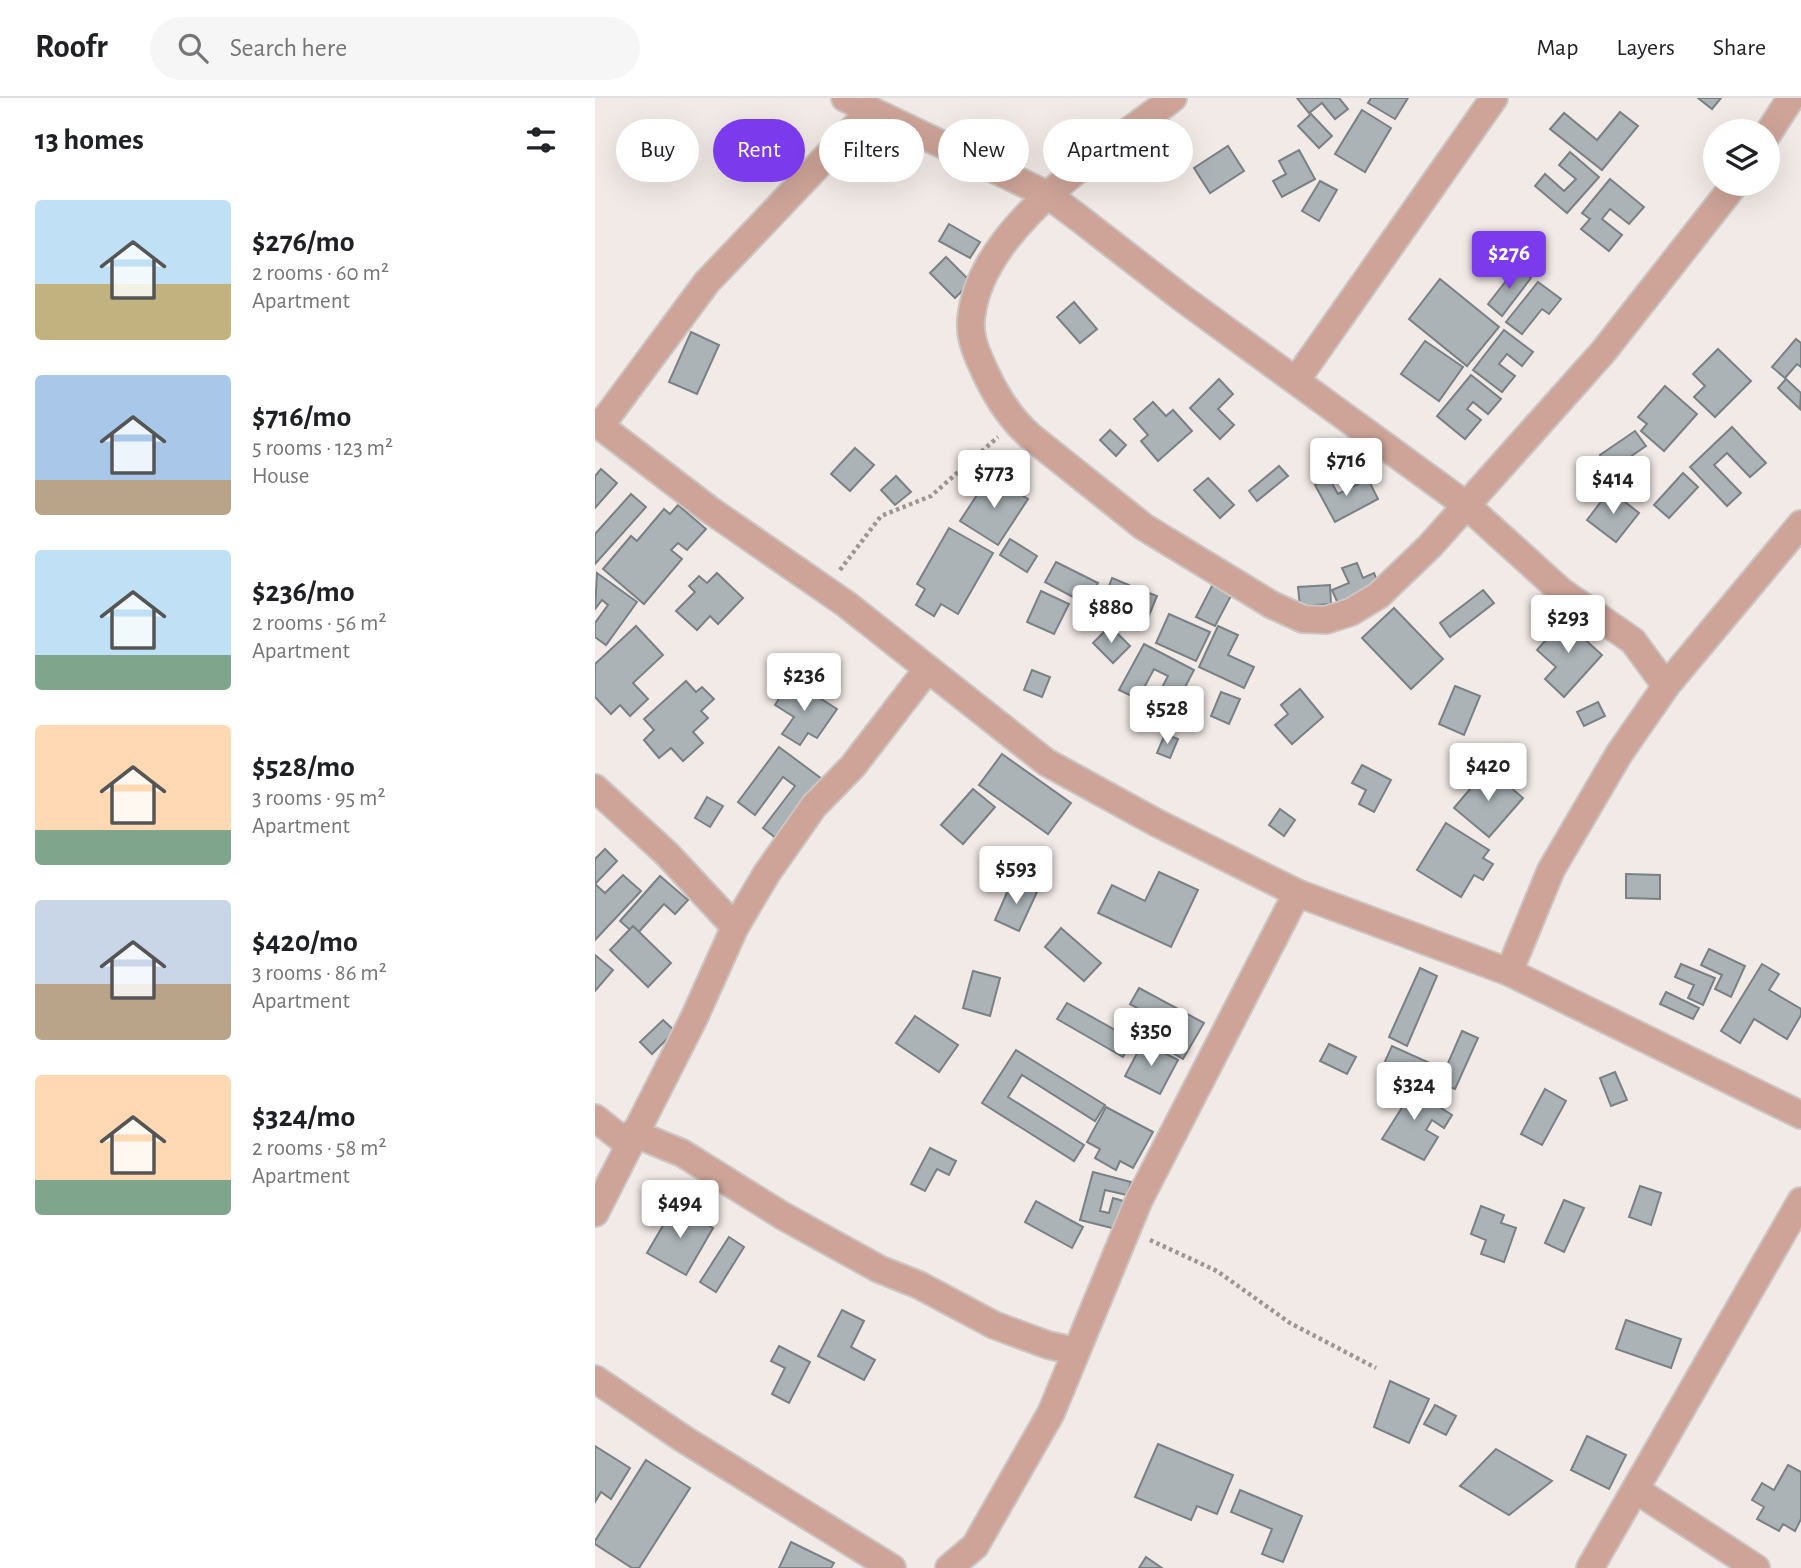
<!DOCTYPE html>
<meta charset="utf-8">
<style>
:root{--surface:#fff;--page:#f6f6f6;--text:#202124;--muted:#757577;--line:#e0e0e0;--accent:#7c3aed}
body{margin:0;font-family:"Alegreya Sans",sans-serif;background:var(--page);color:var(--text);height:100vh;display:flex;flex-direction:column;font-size:26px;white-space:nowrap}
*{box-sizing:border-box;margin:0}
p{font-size:23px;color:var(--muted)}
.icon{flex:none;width:38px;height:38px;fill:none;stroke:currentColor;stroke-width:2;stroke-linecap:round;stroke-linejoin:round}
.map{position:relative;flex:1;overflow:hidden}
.side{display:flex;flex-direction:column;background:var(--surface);width:595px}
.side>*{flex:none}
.top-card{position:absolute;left:21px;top:21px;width:665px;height:63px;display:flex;gap:14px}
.controls{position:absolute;left:1108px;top:21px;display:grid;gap:14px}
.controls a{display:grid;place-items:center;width:77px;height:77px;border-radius:50%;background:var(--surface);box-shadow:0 7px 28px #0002;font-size:35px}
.price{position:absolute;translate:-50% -60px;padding:0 16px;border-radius:7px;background:#fff;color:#222;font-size:23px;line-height:46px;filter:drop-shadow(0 2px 4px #0008)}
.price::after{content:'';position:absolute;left:50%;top:42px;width:21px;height:16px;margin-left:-10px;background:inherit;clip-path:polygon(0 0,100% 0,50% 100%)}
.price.active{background:var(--accent);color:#fff}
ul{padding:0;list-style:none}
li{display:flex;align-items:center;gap:21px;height:175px;padding:0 35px}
li span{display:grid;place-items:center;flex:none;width:196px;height:140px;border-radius:7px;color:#555}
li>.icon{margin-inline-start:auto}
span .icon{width:84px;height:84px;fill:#fffc;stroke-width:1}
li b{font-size:30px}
h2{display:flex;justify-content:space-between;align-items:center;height:84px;padding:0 35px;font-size:30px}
.chip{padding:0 24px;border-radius:32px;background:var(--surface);box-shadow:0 7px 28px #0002;font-size:24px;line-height:63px}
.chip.active{background:var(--accent);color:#fff}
header{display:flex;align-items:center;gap:42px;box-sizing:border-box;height:98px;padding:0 35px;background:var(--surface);border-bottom:2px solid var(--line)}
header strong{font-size:33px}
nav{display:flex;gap:38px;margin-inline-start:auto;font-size:24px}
.search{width:490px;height:63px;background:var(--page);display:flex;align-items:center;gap:18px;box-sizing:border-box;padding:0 24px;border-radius:38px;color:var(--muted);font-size:26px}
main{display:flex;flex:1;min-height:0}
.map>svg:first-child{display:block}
.building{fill:#abb3b6;stroke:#798184;stroke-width:2}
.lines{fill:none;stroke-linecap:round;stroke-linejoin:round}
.minor-casing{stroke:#ccc5c2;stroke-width:30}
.path{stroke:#9d9794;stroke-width:4.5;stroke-dasharray:3.5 3.5;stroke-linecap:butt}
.minor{stroke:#cea498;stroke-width:26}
</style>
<header>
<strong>Roofr</strong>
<div class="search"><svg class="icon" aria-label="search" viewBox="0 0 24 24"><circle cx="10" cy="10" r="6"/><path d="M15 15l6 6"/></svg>Search here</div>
<nav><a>Map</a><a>Layers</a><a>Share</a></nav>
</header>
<main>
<section class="side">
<h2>13 homes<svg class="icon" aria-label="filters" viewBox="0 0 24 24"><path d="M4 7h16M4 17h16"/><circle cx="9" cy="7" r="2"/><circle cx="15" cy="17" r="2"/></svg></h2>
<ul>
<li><span style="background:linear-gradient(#bfe0f5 60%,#c2b280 0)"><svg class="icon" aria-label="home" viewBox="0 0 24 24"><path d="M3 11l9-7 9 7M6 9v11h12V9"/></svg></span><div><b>$276/mo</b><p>2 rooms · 60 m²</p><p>Apartment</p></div></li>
<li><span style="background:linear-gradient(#a9c7e8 75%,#b9a48a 0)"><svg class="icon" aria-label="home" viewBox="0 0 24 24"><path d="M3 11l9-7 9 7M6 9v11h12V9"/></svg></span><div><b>$716/mo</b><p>5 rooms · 123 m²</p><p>House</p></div></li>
<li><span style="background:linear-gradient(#bfe0f5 75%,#7fa58c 0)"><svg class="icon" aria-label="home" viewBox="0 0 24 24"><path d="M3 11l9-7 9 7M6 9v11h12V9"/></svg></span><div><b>$236/mo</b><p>2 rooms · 56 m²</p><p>Apartment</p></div></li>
<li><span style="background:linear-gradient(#ffd9b3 75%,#7fa58c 0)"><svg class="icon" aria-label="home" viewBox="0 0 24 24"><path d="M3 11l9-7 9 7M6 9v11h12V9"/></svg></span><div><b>$528/mo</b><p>3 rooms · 95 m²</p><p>Apartment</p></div></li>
<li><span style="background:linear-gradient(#c9d6e8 60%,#b9a48a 0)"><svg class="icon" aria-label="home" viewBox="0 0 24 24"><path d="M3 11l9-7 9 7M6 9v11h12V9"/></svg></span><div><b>$420/mo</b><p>3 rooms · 86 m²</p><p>Apartment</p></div></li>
<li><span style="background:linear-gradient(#ffd9b3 75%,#7fa58c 0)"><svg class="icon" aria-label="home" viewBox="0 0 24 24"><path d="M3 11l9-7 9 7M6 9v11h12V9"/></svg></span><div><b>$324/mo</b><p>2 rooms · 58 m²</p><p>Apartment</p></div></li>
</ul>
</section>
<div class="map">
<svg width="1206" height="1470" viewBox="0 0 1206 1470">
<rect width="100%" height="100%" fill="#f2eae7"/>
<g class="building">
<path d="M702,0H744L753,11L740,21L727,5L714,15Z"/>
<path d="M776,0H813L800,21L773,5Z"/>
<path d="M1103,0H1126L1117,11Z"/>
<path d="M767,12L796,30L770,74L740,56Z"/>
<path d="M1025,14L1043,28L1007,72L955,31L969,15L1002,42Z"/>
<path d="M716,16L737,38L724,50L703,28Z"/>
<path d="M633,48L649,73L615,95L599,70Z"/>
<path d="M704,52L720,81L687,99L678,83L691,76L684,63Z"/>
<path d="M975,54L1004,79L972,115L940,88L950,76L969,93L981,81L964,67Z"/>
<path d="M1015,81L1049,109L1034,126L1015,111L1007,121L1027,137L1014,153L986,131L995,121L987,115Z"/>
<path d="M725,83L742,92L724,123L707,113Z"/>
<path d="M354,126L385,144L375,160L344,143Z"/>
<path d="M351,159L376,184L360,200L335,175Z"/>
<path d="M922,169L936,180L907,218L893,206Z"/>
<path d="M845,181L904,229L872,268L814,221Z"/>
<path d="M943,184L966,201L954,216L947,211L927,236L911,224Z"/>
<path d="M479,204L502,231L485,245L462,219Z"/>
<path d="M909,232L938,254L927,268L912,256L904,266L920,278L907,294L878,272Z"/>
<path d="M96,234L124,247L102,296L74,284Z"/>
<path d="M1201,241L1206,245V269L1202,266L1190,280L1177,269Z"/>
<path d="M830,243L868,269L844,303L806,276Z"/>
<path d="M1123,251L1156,283L1120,319L1099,299L1110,288L1098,276Z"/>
<path d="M876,277L906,301L893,316L878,304L872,311L886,322L870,341L842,318Z"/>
<path d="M624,281L638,296L623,311L639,327L625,341L595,310Z"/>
<path d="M1191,281L1206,295L1205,311L1183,290Z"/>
<path d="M1070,288L1102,316L1069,353L1046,333L1052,326L1043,319Z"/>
<path d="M558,304L571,318L578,312L597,333L563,363L546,343L553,337L539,321Z"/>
<path d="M1137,329L1171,365L1155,379L1132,355L1119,367L1146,395L1132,408L1095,369Z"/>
<path d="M515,332L531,347L521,358L505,342Z"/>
<path d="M1040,333L1051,348L1016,372L1005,357Z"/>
<path d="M260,350L279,367L255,393L236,376Z"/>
<path d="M684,368L693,378L662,403L654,393Z"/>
<path d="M6,371L22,385L0,410V378Z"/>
<path d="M1088,375L1103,389L1074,420L1059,407Z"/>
<path d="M395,377L433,401L403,447L365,423Z"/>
<path d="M301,378L316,394L300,407L286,392Z"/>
<path d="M613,380L639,407L625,420L599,392Z"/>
<path d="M734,380L743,396L773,381L783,401L740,424L720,387Z"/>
<path d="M1015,392L1044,415L1021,444L992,422Z"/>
<path d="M36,396L51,409L0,466V436Z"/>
<path d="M83,407L111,431L92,452L83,445L76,452L87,461L49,506L8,471L36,438L42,443L69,411L75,416Z"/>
<path d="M354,430L398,455L363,516L346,506L339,518L321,507L330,491L322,486Z"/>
<path d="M415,441L442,458L432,474L405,457Z"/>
<path d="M461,464L503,485L491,506L450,484Z"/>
<path d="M762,465L768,480L779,475L785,490L744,508L737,492L754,485L747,470Z"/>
<path d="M2,475L42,504L11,547L0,539V525L13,507L7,502L0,511Z"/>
<path d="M122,475L148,500L123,526L115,518L102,532L81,513L100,494L94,488L104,478L112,485Z"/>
<path d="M517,480L534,487L529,501L543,506L549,493L562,498L548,532L504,515Z"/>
<path d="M620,482L639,492L620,528L601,519Z"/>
<path d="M735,487L736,506L705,508L703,489Z"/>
<path d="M888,492L899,505L855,539L845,525Z"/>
<path d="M446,493L474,506L459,536L432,524Z"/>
<path d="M799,510L848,561L816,591L767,540Z"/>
<path d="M975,515L992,529L985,537L1007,557L969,599L950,581L961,569L942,552Z"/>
<path d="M574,516L615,534L601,563L561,545Z"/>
<path d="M41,528L68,557L38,585L53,601L35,618L25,607L16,616L0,599V566Z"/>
<path d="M515,528L535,548L518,565L498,545Z"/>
<path d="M623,528L643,537L633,557L659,569L649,590L604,569Z"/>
<path d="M549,546L599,572L575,618L557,609L573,578L559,571L543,601L524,592Z"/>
<path d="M437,572L455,579L447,599L429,592Z"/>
<path d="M196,582L242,611L222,640L213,635L205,647L187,636L199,619L180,607Z"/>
<path d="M91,583L101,594L107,589L119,601L106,613L113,620L98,634L108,645L88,663L76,650L64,660L49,642L59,632L49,621Z"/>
<path d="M860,588L885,598L869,637L844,626Z"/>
<path d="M705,591L728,619L697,646L680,627L693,616L686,607Z"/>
<path d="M626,594L645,601L634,626L616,618Z"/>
<path d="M1003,604L1010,618L989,628L982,614Z"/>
<path d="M570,636L583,641L575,660L562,655Z"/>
<path d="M184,649L231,684L186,744L168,730L200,688L188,679L160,717L143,704Z"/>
<path d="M407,656L476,705L453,736L384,687Z"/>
<path d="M767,667L796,682L779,714L764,706L771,692L757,685Z"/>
<path d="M893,670L928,700L894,739L859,710Z"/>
<path d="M378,691L400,709L368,746L346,727Z"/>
<path d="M112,699L128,708L115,729L100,720Z"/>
<path d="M685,711L700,722L689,738L674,727Z"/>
<path d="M851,725L894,752L888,760L898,766L888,782L879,777L866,799L822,772Z"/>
<path d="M10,751L22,763L0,786L10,795L28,777L46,793L0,842V761Z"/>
<path d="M564,774L603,792L576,849L503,815L517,787L550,803Z"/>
<path d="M1031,776L1065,777V801L1031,800Z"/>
<path d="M65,778L93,802L80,816L69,806L41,837L25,823Z"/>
<path d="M417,783L442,794L424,833L400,822Z"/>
<path d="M38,828L76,865L53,889L15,852Z"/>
<path d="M466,830L506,865L489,883L450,849Z"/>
<path d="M1114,851L1150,868L1136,899L1120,891L1127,877L1106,867Z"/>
<path d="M0,857L18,872L0,893Z"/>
<path d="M1086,866L1120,880L1108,907L1093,900L1099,887L1080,879Z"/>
<path d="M1167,866L1184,876L1174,892L1206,911V917L1192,941L1159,921L1145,945L1126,933Z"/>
<path d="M825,870L842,878L812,948L794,939Z"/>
<path d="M378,873L405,880L395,918L368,910Z"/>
<path d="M544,890L609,925L588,961L569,950L580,931L535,906Z"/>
<path d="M1071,894L1104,910L1098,921L1065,906Z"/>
<path d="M472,905L538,942L528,959L462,921Z"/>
<path d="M320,918L363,947L344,974L301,945Z"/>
<path d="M68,922L80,933L57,956L45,944Z"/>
<path d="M867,933L883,940L860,991L850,987L846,996L787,970L797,948L850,972Z"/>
<path d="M548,944L583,962L565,996L530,978Z"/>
<path d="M734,946L761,959L752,976L725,963Z"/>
<path d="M421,952L510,1007L500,1023L427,977L413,999L489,1047L479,1063L387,1005Z"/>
<path d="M1020,974L1032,1002L1016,1008L1005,980Z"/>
<path d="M802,982L857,1017L849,1030L837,1022L831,1032L843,1039L829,1062L787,1041L808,1008L792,998Z"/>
<path d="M950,991L971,1003L947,1047L926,1036Z"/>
<path d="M511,1009L558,1034L538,1070L525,1063L521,1072L500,1060L505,1051L492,1044Z"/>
<path d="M335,1050L361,1063L354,1077L342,1071L330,1093L316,1086Z"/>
<path d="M498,1074L536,1084L532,1097L510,1092L505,1113L514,1115L518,1100L532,1104L525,1132L485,1122Z"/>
<path d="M1045,1088L1066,1095L1056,1127L1034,1119Z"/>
<path d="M969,1102L989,1110L969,1154L950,1145Z"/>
<path d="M441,1103L488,1129L477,1150L430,1124Z"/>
<path d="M80,1107L118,1130L91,1177L52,1155Z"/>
<path d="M886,1108L909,1117L906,1125L921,1130L909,1164L886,1156L891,1142L876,1136Z"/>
<path d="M134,1139L149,1149L121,1194L105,1184Z"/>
<path d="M247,1212L269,1223L256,1249L280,1262L269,1282L223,1258Z"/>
<path d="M1031,1222L1086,1241L1076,1270L1021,1251Z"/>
<path d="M184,1248L215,1264L194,1305L177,1296L190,1270L176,1263Z"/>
<path d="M795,1283L834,1301L814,1345L779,1329Z"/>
<path d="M840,1307L861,1318L851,1337L829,1326Z"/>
<path d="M992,1338L1031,1357L1014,1391L976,1372Z"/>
<path d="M563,1346L638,1377L622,1416L602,1408L596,1422L540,1399Z"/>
<path d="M0,1348L35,1370L16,1401L6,1394L0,1404Z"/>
<path d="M901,1351L957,1383L914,1417L865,1388Z"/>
<path d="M51,1362L95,1390L44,1470H37L0,1446V1443Z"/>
<path d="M1193,1367L1206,1374V1421L1200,1433L1188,1426L1184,1433L1162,1421L1169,1409L1157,1402L1167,1385L1179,1392Z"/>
<path d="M645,1392L707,1418L688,1464L667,1456L677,1431L636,1414Z"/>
<path d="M196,1444L239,1465L236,1470H184Z"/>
<path d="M551,1459L567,1470H544Z"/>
</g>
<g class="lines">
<g class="minor-casing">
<g id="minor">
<path d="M250,0L453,97L485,121L587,200L871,407L966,493L1038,543L1071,588"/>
<path d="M578,0C509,54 384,128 376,222C374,241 384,261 392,278C403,301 416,321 435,338L549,429L677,507L708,521L731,522L756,514L784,497L835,448L1008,254L1140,86"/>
<path d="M1172,37L1196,0"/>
<path d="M702,281L899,0"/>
<path d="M0,324L115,412L251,506L451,664L562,725L702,795L914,874L1206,1017"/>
<path d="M6,327L112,184L276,12"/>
<path d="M0,690L72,756L140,829"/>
<path d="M914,874L956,772L1024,656L1071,588L1206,426"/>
<path d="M0,1020L33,1046"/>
<path d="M38,1035L87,1055L188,1118L284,1171L324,1187L399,1227L453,1247L480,1253"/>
<path d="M0,1115L99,920L140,829L172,775L219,708L258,668L332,572"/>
<path d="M0,1281L87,1340L297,1470"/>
<path d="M1041,1392L1161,1470"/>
<path d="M354,1470L380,1448L456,1315L544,1102L702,795"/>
<path d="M995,1470L1206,1103"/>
</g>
</g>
<g class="path">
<path d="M245,472L286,418L336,398L403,339"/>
<path d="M555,1142L622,1173L695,1225L781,1270"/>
</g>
<use href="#minor" class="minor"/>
</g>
</svg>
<div class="controls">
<a><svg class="icon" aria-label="layers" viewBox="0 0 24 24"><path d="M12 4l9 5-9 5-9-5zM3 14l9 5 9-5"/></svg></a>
</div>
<b class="price active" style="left:914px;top:193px">$276</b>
<b class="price" style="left:751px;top:400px">$716</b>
<b class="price" style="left:399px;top:412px">$773</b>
<b class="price" style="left:1018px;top:418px">$414</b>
<b class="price" style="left:516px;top:547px">$880</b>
<b class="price" style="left:973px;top:557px">$293</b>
<b class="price" style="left:209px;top:615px">$236</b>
<b class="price" style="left:572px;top:648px">$528</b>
<b class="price" style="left:893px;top:705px">$420</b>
<b class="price" style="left:421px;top:808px">$593</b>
<b class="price" style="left:556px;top:970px">$350</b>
<b class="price" style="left:819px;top:1024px">$324</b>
<b class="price" style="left:85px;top:1142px">$494</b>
<div class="top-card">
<a class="chip">Buy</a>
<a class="chip active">Rent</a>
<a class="chip">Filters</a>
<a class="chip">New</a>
<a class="chip">Apartment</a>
</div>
</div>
</main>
